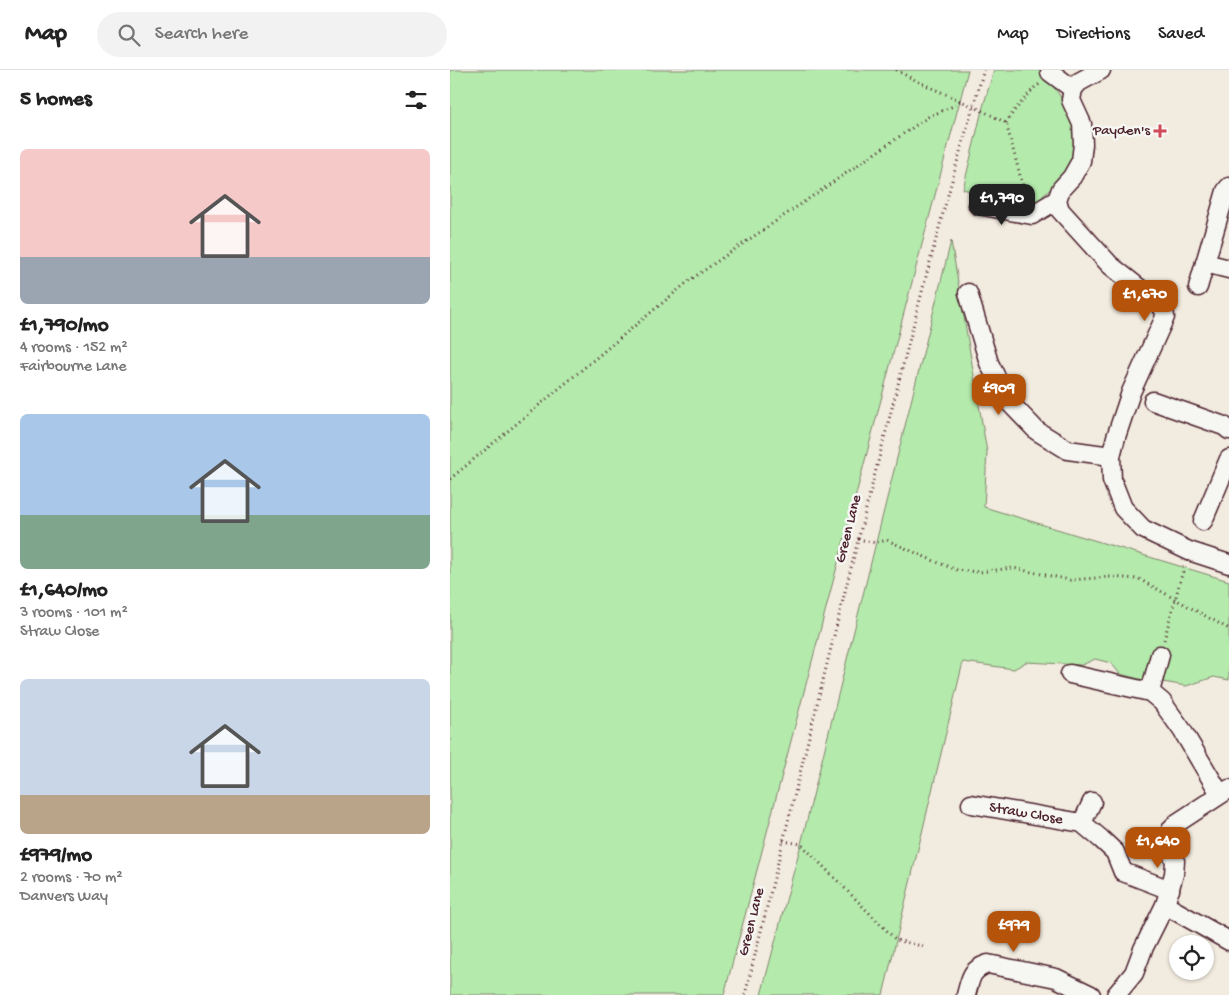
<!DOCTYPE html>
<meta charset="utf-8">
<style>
:root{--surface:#fff;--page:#f2f2f2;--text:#222;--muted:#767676;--line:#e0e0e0;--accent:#b45309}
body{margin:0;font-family:"Gochi Hand",sans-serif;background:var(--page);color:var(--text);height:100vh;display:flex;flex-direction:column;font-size:19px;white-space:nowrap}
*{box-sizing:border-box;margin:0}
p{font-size:16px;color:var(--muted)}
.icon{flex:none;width:28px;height:28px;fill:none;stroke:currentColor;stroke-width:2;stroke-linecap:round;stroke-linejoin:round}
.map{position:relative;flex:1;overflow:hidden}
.side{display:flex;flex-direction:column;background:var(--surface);width:450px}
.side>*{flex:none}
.controls{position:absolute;left:719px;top:865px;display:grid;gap:10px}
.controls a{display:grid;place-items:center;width:45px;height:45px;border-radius:50%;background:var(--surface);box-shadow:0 1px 4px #0004;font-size:25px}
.price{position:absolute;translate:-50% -42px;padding:0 11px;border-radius:10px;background:var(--accent);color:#fff;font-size:16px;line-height:32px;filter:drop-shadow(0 1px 2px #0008)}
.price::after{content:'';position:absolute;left:50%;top:30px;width:15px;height:11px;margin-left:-8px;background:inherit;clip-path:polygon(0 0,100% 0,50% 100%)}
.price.current{background:#222;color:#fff}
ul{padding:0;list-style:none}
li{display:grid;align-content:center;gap:10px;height:265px;padding:0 20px}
li span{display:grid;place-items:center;height:155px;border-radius:8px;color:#555}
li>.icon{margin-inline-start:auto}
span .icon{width:90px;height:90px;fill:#fffc;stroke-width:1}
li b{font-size:21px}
h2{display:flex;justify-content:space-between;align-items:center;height:60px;padding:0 20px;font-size:21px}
header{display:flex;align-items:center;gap:30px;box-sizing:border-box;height:70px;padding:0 25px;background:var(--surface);border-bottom:1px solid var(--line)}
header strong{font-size:24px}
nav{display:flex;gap:28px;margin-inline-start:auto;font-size:18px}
.search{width:350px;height:45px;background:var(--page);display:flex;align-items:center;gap:12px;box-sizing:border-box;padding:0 18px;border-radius:28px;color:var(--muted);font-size:19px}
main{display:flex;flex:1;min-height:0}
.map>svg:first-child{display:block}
.green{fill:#b4eaac;stroke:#7f846c}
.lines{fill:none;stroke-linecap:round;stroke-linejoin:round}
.minor-casing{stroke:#4a1f2b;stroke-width:21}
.path{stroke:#4a1f2b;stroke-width:3;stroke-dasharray:1 4;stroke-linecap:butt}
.minor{stroke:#f6f6f2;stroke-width:18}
.poi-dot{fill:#d1495b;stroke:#f6f6f2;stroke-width:2}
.labels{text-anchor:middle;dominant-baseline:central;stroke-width:5;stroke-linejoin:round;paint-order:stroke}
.poi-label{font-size:15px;fill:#4a1f2b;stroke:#f6f6f2;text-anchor:end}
.street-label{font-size:15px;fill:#4a1f2b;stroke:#f6f6f2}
</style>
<header>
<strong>Map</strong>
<div class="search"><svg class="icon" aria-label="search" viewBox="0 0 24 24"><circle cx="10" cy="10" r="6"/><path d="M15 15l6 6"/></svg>Search here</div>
<nav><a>Map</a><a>Directions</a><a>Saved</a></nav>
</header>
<main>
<section class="side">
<h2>5 homes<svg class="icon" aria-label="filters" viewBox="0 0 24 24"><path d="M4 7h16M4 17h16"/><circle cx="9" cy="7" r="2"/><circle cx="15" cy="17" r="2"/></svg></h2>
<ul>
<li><span style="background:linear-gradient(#f6c9c9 70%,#9aa5b1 0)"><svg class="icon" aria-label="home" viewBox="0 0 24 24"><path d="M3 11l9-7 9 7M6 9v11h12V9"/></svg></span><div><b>£1,790/mo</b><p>4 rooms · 152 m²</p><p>Fairbourne Lane</p></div></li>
<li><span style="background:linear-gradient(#a9c7e8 65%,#7fa58c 0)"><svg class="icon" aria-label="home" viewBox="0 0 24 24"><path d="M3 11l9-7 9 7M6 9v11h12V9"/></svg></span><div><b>£1,640/mo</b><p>3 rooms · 101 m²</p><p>Straw Close</p></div></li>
<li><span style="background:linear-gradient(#c9d6e8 75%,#b9a48a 0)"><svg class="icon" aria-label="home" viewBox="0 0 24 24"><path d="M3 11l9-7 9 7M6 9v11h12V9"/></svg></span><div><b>£979/mo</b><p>2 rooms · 70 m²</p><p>Danvers Way</p></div></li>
</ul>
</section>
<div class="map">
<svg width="779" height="925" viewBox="0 0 779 925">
<rect width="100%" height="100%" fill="#f2ebdf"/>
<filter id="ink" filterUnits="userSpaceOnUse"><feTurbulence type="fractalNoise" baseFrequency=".02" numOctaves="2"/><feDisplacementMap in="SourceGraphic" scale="10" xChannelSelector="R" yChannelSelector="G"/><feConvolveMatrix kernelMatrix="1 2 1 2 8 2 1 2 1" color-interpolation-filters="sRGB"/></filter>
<g filter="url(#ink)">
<g class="green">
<path d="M0,0H518L274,925H0Z"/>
<path d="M544,0H591L601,12L615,34L625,56V75L623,90L616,103L606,114L583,135H572L513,119L532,40Z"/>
<path d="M501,171L537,382L534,437L779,511V610L764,607L736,616L713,612L718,588L697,604L693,610L670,604L661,593L645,589L632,595L576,592L564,599L513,592L433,925H311L351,774Z"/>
</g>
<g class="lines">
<g class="minor-casing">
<g id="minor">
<path d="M651,0L629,12L623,19L621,30L632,54L633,74L631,91L622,107L611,119L607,130L610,140L660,195L708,233L714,239L715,247L681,322L666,367L661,386L662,410L673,438L693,459L739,481L779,494"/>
<path d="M600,2L623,19"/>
<path d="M779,117L776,121L755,193L779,199"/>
<path d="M528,135L582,145L607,130"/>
<path d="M748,217L755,193"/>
<path d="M518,223L539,293L558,331L587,361L618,380L661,386"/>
<path d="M703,331L774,356L779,360"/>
<path d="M753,451L779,389"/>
<path d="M620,604L700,622L712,632L732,660L770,724"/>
<path d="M700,622L710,585"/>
<path d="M521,734L632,753L651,769L665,782L673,802L720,820"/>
<path d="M632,753L642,732"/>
<path d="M715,835L779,871"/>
<path d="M516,925C521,908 520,900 538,894L606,908L641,925"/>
<path d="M666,925L684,903L693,879L715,835L724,804L725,791L720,780L718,772V766L722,758L727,753L779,719"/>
</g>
</g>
<g class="path">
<path d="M446,0C482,20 520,33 556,53L576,128"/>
<path d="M556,53L564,41L585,17L590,14"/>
<path d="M0,409L240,210L478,47L503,36L510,31"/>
<path d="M408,469L426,473L437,470L484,491L507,500L529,502L563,498L620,510L659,507L689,509L779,559"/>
<path d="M714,570L734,497"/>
<path d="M333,771L351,774L446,870L476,877"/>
<path d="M295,925C344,729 391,533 442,338C471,225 500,112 534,0"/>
</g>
<use href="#minor" class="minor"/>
</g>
</g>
<path class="poi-dot" d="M707.5 53.5h5v5h5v5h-5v5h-5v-5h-5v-5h5z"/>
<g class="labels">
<g class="poi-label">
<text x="700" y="61">Payden's</text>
</g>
<g class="street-label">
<text transform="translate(399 459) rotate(-76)">Green Lane</text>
<text transform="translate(576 744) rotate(10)">Straw Close</text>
<text transform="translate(302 852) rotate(-76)">Green Lane</text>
</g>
</g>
</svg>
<div class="controls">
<a><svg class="icon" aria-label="locate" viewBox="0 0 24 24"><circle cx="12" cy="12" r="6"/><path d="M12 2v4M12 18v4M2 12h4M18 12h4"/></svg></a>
</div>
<b class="price current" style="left:552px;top:156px">£1,790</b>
<b class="price" style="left:695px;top:252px">£1,670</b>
<b class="price" style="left:549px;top:346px">£909</b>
<b class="price" style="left:708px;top:799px">£1,640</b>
<b class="price" style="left:564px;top:883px">£979</b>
</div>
</main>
